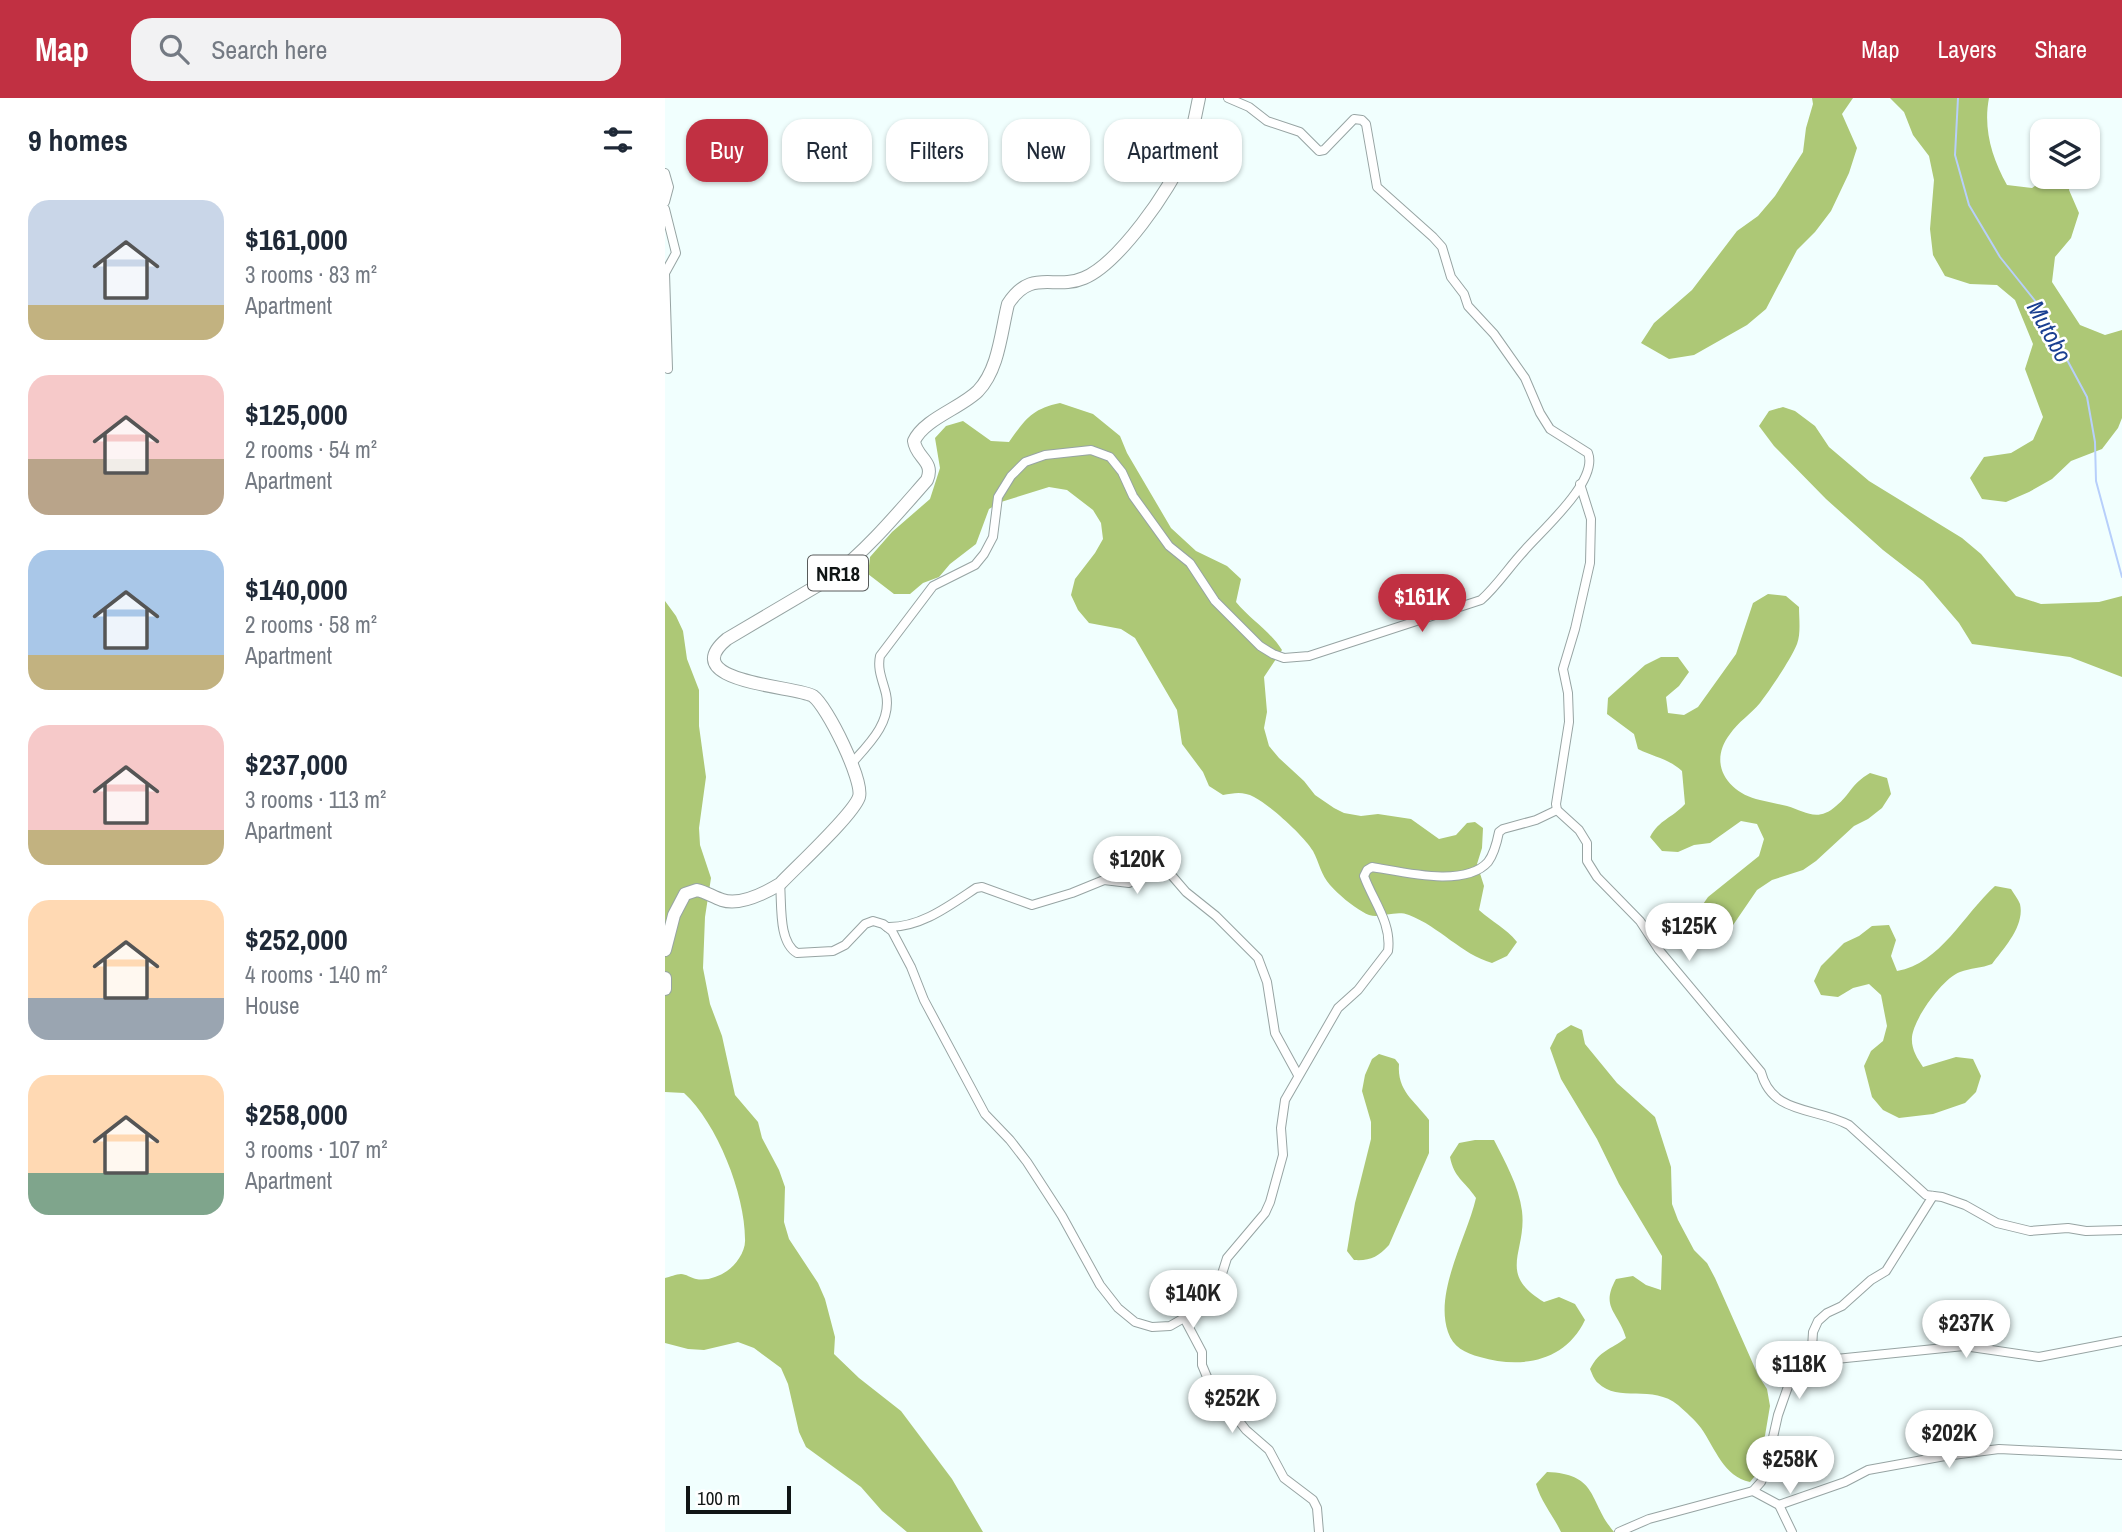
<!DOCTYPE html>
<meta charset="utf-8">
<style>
:root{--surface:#fff;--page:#f2f2f3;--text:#1f2937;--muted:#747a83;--accent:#c13042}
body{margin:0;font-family:"Archivo Narrow",sans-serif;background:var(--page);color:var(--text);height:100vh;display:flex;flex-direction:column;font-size:26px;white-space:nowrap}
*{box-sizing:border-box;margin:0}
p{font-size:23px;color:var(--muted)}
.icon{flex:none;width:38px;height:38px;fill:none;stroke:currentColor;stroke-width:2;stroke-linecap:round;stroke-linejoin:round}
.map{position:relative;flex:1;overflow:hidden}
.panel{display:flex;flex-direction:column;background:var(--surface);width:665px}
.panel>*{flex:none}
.guide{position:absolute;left:21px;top:21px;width:665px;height:63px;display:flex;gap:14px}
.buttons{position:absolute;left:1365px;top:21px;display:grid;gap:14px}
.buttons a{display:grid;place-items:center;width:70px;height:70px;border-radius:14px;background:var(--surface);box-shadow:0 2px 5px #0004;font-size:35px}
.scale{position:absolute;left:21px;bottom:18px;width:105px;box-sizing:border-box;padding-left:7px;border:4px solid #101515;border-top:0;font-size:19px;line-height:24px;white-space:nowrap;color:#101515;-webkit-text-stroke:5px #fff;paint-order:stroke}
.price{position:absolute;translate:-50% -60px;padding:0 16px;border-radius:24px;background:#fff;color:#222;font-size:23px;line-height:46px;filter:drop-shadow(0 2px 4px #0008)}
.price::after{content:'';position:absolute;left:50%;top:42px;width:21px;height:16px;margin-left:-10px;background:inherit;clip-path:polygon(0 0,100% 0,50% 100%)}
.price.active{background:var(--accent);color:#fff}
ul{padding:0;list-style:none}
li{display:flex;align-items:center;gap:21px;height:175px;padding:0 28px}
li span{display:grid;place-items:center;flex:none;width:196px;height:140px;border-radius:21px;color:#555}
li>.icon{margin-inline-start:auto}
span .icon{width:84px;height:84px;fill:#fffc;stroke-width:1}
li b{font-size:30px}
h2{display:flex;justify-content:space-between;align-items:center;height:84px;padding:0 28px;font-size:30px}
.tag{padding:0 24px;border-radius:21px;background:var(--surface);box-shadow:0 2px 5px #0004;font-size:24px;line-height:63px}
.tag.active{background:var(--accent);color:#fff}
header{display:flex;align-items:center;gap:42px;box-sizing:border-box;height:98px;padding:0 35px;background:var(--accent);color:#fff}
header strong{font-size:33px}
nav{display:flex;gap:38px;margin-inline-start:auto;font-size:24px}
.search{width:490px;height:63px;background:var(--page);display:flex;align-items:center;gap:18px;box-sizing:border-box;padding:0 24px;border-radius:21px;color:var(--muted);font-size:26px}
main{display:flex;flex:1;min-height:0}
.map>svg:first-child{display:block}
.forest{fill:#adc876}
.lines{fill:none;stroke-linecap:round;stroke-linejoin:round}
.stream{stroke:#b7cffb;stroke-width:2}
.minor-casing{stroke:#97a4a3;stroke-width:10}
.primary-casing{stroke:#97a4a3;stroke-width:14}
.minor{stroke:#fff;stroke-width:8}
.primary{stroke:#fff;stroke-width:12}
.labels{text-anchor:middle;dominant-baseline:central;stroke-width:5;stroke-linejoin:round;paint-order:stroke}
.shield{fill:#fff;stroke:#585b5b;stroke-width:2}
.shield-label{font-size:21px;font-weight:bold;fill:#101515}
.water-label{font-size:24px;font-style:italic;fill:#193f91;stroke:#fff}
</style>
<header>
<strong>Map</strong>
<div class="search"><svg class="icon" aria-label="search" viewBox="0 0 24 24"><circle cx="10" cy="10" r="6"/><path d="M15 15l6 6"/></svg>Search here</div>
<nav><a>Map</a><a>Layers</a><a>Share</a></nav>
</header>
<main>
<section class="panel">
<h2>9 homes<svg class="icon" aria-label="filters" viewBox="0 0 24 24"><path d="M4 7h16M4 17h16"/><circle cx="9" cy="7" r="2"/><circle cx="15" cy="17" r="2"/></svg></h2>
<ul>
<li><span style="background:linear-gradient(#c9d6e8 75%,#c2b280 0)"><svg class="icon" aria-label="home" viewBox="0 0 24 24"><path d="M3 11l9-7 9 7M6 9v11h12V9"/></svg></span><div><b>$161,000</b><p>3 rooms · 83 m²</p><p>Apartment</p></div></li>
<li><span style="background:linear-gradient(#f6c9c9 60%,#b9a48a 0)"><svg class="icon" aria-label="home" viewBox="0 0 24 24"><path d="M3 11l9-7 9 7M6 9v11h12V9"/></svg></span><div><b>$125,000</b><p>2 rooms · 54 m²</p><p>Apartment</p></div></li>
<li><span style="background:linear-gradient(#a9c7e8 75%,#c2b280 0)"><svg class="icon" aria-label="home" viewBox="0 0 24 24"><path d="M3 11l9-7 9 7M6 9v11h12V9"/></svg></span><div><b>$140,000</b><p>2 rooms · 58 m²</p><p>Apartment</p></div></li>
<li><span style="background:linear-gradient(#f6c9c9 75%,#c2b280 0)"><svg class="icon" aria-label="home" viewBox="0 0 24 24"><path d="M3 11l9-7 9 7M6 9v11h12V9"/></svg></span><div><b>$237,000</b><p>3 rooms · 113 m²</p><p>Apartment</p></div></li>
<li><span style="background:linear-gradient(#ffd9b3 70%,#9aa5b1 0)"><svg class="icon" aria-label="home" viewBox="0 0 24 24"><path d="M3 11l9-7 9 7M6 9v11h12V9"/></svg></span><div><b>$252,000</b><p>4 rooms · 140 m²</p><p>House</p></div></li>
<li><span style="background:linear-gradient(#ffd9b3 70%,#7fa58c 0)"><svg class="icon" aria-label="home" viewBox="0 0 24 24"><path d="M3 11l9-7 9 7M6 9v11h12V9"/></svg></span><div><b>$258,000</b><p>3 rooms · 107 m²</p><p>Apartment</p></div></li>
</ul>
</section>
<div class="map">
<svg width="1457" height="1434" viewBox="0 0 1457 1434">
<rect width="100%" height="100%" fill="#f1fffe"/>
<g class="forest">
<path d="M1147,0H1188L1177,16L1192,50L1184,75L1166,113L1150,134L1132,152L1101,211L1082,227L1029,257L1004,261L976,245L989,225L1027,192L1072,133L1093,118L1110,98L1138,54L1141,30L1148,6Z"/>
<path d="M1225,0H1324C1318,31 1327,60 1342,87L1367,90L1383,79H1406L1404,92L1414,115L1406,140L1390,159L1387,184L1415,227L1440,237L1457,232V320L1453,330L1437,351L1406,363L1387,381L1364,394L1341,404L1317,401L1305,380L1319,359L1346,355L1368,342L1378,319L1360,271L1368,246L1350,202L1332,187L1305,186L1280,178L1268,157L1265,131L1269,82L1264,58L1248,37L1239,14Z"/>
<path d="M395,305L428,316L455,338L462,355L506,430L531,453L562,468L576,481L571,504C586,522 605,533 617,552L599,579L602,614L599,630L604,648L614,660L639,683L650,697L669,710L679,715L696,718L713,716L746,721L774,741L791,737L802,725L810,724L818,730L817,750L812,766L819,788L814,812C827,824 841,830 852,844L842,858L827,865C796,856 775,829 744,817C728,811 711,824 698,814C686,807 674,797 665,787C656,777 654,764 648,753C639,738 605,707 589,699C578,693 569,695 558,697L544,688L538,674L517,646L512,612L470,540L456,531L424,525L413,512L406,497L410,481L430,455L438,441L436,425L428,412L402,392L384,389L336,404L324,411L311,446L285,466L274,479L258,485L245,496H229L203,476L205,459L227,434L265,401L275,370L270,340L281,328L298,323L326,343L344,344C360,322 366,311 395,305Z"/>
<path d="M1118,309L1130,313L1150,328L1164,349L1204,383L1297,440L1316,456L1351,498L1376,506L1434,504L1457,498V579L1405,559L1307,546L1294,525L1258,483L1218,452L1161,401L1109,348L1094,328L1104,313Z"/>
<path d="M1103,496L1121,498L1134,509C1134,521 1136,535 1132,546C1126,561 1105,592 1095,605C1086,616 1073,624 1065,636C1042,666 1063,695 1095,702C1104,704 1113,706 1122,708C1140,713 1152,725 1171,708C1186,696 1185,687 1205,675L1222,680L1226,696L1217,710L1203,721L1189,728L1151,763L1138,772L1107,782L1092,792L1064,833L1052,845L1036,842L1028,827L1034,812L1043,799L1094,758L1099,741L1092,726L1076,723L1045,745L1029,747L1013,754L997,753L985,739C995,721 1006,721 1020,706L1017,673C1004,661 989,659 973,651L969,636L942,616L943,600L980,567L996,559H1013L1024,574L1014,588L1001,599L1003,615L1019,617L1033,609L1071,556L1088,505Z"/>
<path d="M0,503L11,518L18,533L22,561L34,592V628L41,679L34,730L35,747L46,780L40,819L38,870L45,906L57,938L70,997L93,1024L97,1040L114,1072L120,1089L119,1124L124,1141L153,1185L160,1201L170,1239L169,1256L194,1280L236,1313L287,1381L318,1434H242L217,1413L196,1389L141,1349L134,1334L123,1286L116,1270L89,1250L73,1244L39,1252L23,1251L0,1245V1180C5,1179 11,1176 16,1176C21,1176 26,1180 31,1181C42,1183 53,1179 62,1173C71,1167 81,1153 80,1141C80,1096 52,1025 19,995L0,994Z"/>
<path d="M1330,788L1346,791C1349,796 1353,801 1355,806C1360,828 1339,850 1327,866C1317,870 1305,870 1295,874C1278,880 1249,920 1247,939C1246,951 1252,960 1258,969L1291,959L1308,961L1316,978L1311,994L1300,1005L1268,1016L1234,1020L1218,1012L1207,999L1199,968L1206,953L1218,943L1222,928L1216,897L1204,886L1188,890L1173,899L1156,897L1149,883L1156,868L1179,845L1194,838L1207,828L1224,827L1231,842L1226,858L1232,873C1275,866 1299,816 1330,788Z"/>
<path d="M906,927L917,932L920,946L952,985L990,1019L1006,1069L1007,1106L1013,1122L1029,1152L1042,1165L1050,1180L1093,1277L1102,1291L1105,1308L1094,1373L1085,1384C1059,1379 1050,1350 1036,1330C1030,1322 1021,1314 1013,1307C988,1286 953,1305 933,1285C929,1282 927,1275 925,1271C935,1252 945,1252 961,1240C953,1213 935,1210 951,1181L968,1178L981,1187L996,1192L997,1158L954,1086L932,1041L896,981L885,950L892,936Z"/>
<path d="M714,956L730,961L734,966C732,993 749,1002 764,1022V1055L724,1147C713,1159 705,1163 689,1162L682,1153L690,1105L706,1041V1024L697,993L700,977L707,961Z"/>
<path d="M810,1042H829C840,1064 854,1088 857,1113C862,1155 831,1175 879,1204L894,1199L910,1206L920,1222C900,1264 856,1271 815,1259C800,1255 788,1249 783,1234C769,1194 802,1139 811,1100C799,1082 789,1080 785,1059L794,1045Z"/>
<path d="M882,1374C934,1376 923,1403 949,1434H896C888,1417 876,1404 871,1386Z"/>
</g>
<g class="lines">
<path class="stream" d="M1293,0L1290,57L1304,107L1335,159L1371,204L1422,299L1430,344L1431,383L1457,479"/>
<g class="minor-casing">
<g id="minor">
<path d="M0,75L4,89L0,104"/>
<path d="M0,111L11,155L0,175L3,271"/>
<path d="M915,386L926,421L925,465L910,531L898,571L903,595L904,624L891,706L892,712L914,732L922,745V763L932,779L975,823L994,852L1096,974C1107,1017 1151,1009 1184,1027L1261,1097L1277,1099L1300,1107L1332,1125L1365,1133L1403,1130L1421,1133L1457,1132"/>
<path d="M187,665C204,646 227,624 221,596C218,583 212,572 215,558L268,488L310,467L319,456L328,439L333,399L346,378L360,364L380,357L426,352L445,359L457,374L468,398L504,448L525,465L550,503L595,548L608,556L619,560L644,558L816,502C832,488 844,469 859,453C876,433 934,383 923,355L885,331L875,315L860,280L829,236L803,208L799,196L786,179L777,149L768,139L712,89L701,26L697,22L689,21L659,52L654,53L635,34L602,23L584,9L563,0"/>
<path d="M115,786C117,806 113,844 132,855L168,853L180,847L200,826L208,823L218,826L227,833L246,869L259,902L320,1016L345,1042L362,1064L397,1118L435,1187L453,1210L470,1224L487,1229L505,1228L519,1220L556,1179L562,1160L600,1115L605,1104L618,1057L616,1030L620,1002L673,910L693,892L723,853C727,825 708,803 699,778L702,772L707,769C738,774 800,790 823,764C829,756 832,744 834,734L838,731L871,722L892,712"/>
<path d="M222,829C255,830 284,808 311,790L317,789L367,807L407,795L439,782L464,785L495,770L502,772L521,794L551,818L593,860L602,884L610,935L633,977"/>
<path d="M519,1220L537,1254V1267L545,1286L581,1332L604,1352L619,1380L648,1402L652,1410L654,1434"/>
<path d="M1147,1250L1171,1261L1299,1248L1374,1259L1457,1243"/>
<path d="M1088,1393L1114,1407L1127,1434"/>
<path d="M1114,1407L1180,1384L1203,1372L1280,1358L1334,1351L1457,1357"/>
<path d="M954,1434L984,1421L1088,1393L1096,1384L1100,1375L1113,1317L1126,1280L1136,1268L1147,1250L1148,1234L1153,1223L1162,1215L1177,1208L1206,1182L1221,1173L1268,1098"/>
</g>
</g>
<g class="primary-casing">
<g id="primary">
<path d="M0,852L9,817L20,796L32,792C41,794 48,799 57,802C75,808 100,795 115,786C131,769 188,717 194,699C199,683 162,608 148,598C133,588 9,585 62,541L167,479C203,451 232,416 262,382C270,363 251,360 249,343C259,321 296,310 313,293C334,271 336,234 343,206C367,169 389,193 419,180C453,166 506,91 519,57C527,39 530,19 534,0"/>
<path d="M0,880V891"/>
</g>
</g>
<use href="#minor" class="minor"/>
<use href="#primary" class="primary"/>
</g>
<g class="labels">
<rect class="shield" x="143" y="457.5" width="60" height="35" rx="5"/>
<g class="shield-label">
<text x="173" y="475">NR18</text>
</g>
<g class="water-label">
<text transform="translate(1385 233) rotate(61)">Mutobo</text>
</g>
</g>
</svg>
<div class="buttons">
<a><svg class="icon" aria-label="layers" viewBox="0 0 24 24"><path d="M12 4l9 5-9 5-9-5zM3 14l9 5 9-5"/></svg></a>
</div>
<div class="scale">100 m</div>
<b class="price active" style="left:757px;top:536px">$161K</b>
<b class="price" style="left:472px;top:798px">$120K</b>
<b class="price" style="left:1024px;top:865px">$125K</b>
<b class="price" style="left:528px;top:1232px">$140K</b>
<b class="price" style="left:1301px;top:1262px">$237K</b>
<b class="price" style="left:1134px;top:1303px">$118K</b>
<b class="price" style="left:567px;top:1337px">$252K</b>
<b class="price" style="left:1284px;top:1372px">$202K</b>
<b class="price" style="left:1125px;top:1398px">$258K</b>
<div class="guide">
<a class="tag active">Buy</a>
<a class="tag">Rent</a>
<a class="tag">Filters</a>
<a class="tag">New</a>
<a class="tag">Apartment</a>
</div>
</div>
</main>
